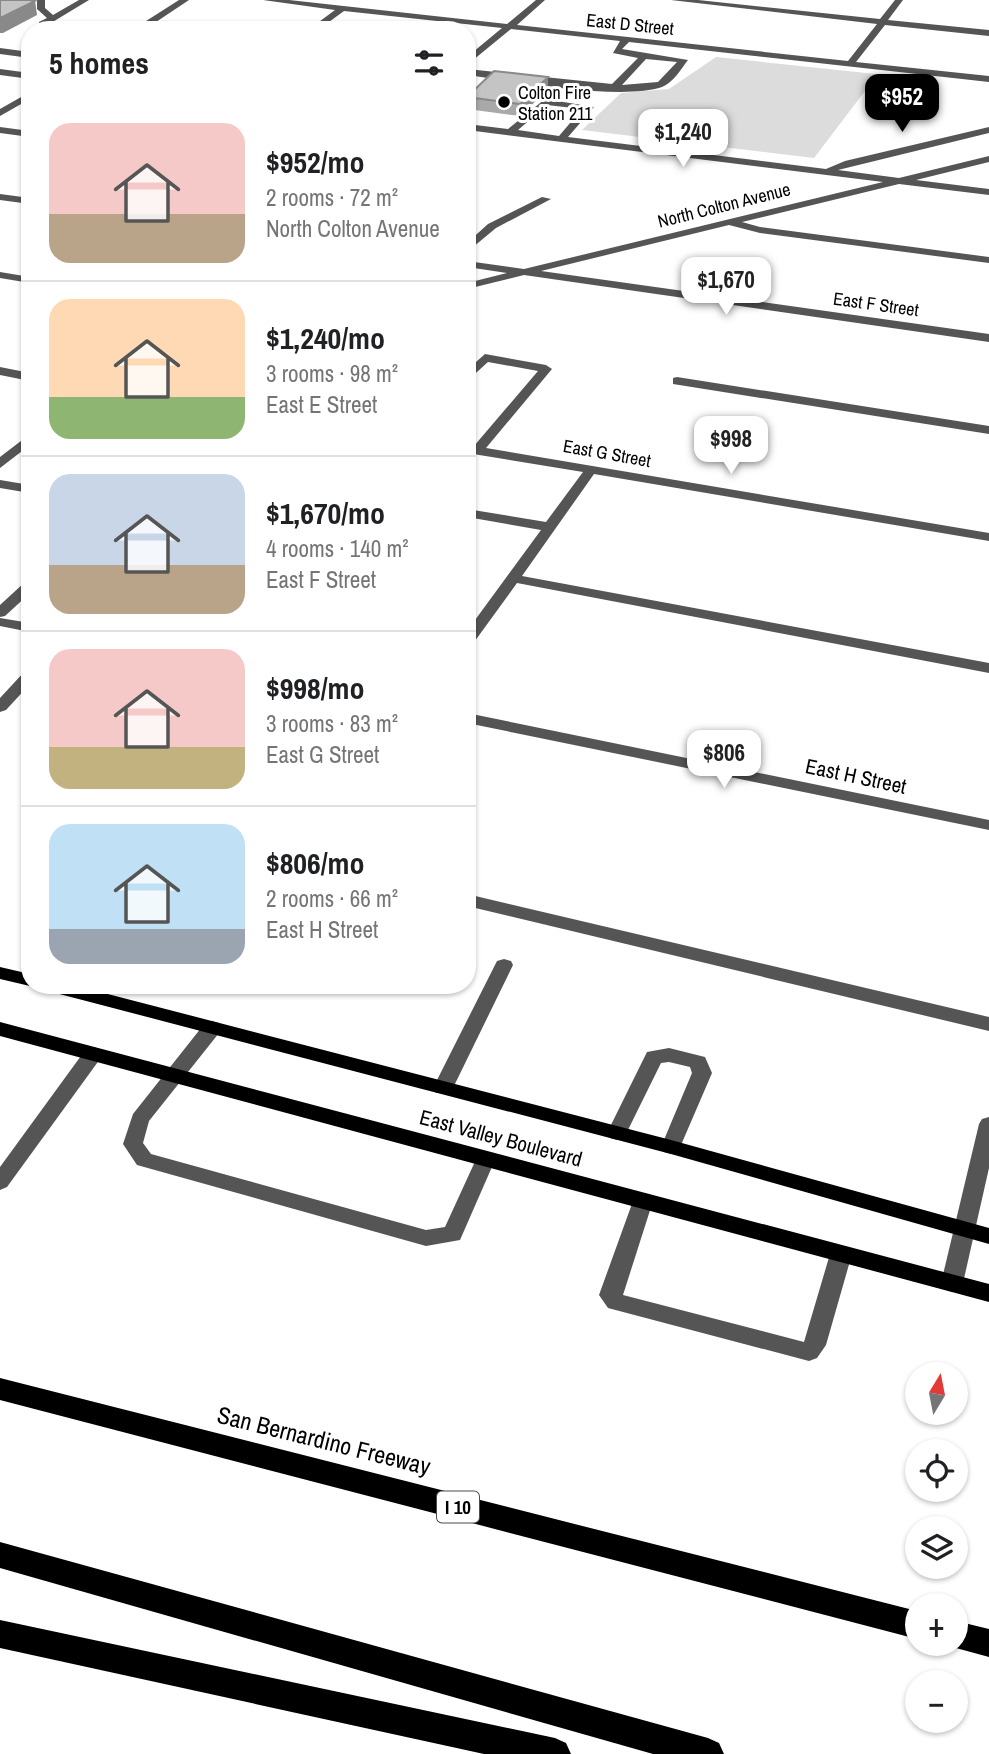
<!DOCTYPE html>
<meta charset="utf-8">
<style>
:root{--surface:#fff;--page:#f2f2f2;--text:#202124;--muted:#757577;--line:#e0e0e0;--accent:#000}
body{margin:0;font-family:"Archivo Narrow",sans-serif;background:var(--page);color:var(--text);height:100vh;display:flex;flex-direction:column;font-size:26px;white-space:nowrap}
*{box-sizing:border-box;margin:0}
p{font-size:23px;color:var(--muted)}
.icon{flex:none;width:38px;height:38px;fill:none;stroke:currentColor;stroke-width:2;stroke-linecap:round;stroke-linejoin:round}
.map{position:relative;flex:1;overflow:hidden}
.panel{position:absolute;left:21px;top:21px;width:455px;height:973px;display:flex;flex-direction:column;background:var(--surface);border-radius:28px;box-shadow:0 2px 5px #0004}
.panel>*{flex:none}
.needle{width:46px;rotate:10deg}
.buttons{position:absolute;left:905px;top:1362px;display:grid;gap:14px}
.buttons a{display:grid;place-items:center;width:63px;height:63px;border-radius:50%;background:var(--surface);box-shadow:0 2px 5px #0004;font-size:35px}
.price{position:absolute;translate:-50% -60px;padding:0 16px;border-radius:14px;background:#fff;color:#222;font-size:23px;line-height:46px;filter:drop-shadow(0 2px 4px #0008)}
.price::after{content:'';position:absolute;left:50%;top:42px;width:21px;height:16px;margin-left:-10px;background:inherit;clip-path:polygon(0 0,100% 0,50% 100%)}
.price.active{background:var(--accent);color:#fff}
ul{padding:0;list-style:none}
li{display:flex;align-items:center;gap:21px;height:175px;padding:0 28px}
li+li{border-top:2px solid var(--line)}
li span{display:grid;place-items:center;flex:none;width:196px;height:140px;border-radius:21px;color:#555}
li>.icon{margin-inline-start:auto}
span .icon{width:84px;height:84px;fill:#fffc;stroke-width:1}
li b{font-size:30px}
h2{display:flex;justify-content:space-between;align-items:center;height:84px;padding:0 28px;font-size:30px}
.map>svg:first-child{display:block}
.green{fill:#dcdcdc}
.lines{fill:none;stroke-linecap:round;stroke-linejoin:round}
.minor{fill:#555;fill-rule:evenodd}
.major{fill:#000;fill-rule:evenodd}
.highway{fill:#000;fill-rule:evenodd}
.wall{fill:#a9a9a9}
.shaded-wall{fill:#898989}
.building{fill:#c4c4c4;stroke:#898989;stroke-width:2}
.poi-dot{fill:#000;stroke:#fff;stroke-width:2.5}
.labels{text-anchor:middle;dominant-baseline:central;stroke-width:6;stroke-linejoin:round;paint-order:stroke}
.far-street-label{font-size:18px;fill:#000;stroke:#fff}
.far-poi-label{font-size:18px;fill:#000;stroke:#fff;text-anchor:start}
.shield{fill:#fff;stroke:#4c4c4c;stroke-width:2}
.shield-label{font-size:19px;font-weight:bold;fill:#000}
.street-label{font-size:21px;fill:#000;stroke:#fff}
.near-street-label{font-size:24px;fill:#000;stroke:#fff}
</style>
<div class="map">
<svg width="989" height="1754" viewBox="0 0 989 1754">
<rect width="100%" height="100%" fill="#fff"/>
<path class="green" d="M716,57L885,75L868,87L814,158L582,130L621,93L669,89Z"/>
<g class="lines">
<g class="minor">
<path d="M37,0H45V8L53,15L79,0H89L51,23L97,30L39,26V22L47,18L37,9Z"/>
<path d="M179,0H189L156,22L206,30L149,26L142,30H132Z"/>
<path d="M263,0H289L507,24L536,0H545L517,25L848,61L877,24L671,0H698L880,19L895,0H903L888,20L989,30V36L885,25L856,62L989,76V82L629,42L622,49L688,60C681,69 673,83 662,87C621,101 513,81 467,75V69L612,84L638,58L613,53L620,41L511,29L467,65V57L502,28L344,11L318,30H308L335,10ZM646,59L677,62L658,82L622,85Z"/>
<path d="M0,48L30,52V58L0,54Z"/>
<path d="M0,69L30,73V79L0,75Z"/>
<path d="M30,92V99L0,116V109Z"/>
<path d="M545,99L594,107L568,137L826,169L845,161L989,127V133L838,170L899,178L989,156V162L916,180L989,189V195L899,184L742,222L760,227L989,257V263L760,233L729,225L541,271L989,334V342L524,275L467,289V283L507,273L467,267V261L524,269L883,182L467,130V124L508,129ZM547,105L582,109L559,136L518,130Z"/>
<path d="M0,127L30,131V137L0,133Z"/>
<path d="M0,194L30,198V204L0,200Z"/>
<path d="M542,197L551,199L496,228L467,252V243L488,224Z"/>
<path d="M0,272L30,277V283L0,278Z"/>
<path d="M485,354L546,365L552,369L486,448L989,533V541L594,474L522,576L989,663V673L517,583L472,645L467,646V631L541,530L467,517V509L546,522L583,472L467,453V445L474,446L538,371L488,362L467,381V370Z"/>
<path d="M0,367L30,373V381L0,375Z"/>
<path d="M677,377L989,426V434L673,384V378Z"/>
<path d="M30,434V445L0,468V457Z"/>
<path d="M0,480L30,485V493L0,488Z"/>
<path d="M30,581V593L5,616L0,617V605L25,582Z"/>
<path d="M0,618L30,623V632L0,626Z"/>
<path d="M30,669V684L6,710L0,712V698L25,671Z"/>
<path d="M467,713L989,820V830L467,723Z"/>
<path d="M467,894L989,1017V1031L467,906Z"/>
<path d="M504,959L511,961L513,965L453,1088L450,1093H436L433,1088L495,965L497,961Z"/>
<path d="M212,1021L219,1023L222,1028L219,1033L149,1121L143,1143L151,1154L426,1230L445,1227L478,1155L485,1152L492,1155L495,1160L460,1240L426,1246L137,1165L123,1144L133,1114L205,1023Z"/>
<path d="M93,1047L100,1049L103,1054L100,1059L7,1187L0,1190V1167L86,1049Z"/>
<path d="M669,1048L705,1057L712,1073L678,1152L671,1154L664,1152L661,1147L692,1073L690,1067L669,1062L661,1063L624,1138L617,1140L610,1138L607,1133L647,1052Z"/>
<path d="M989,1117V1168L963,1283L960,1289L952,1292L944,1289L941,1283L979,1124L982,1119Z"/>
<path d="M643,1193L650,1195L653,1201L623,1295L804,1342L830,1254L833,1248L841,1246L849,1248L852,1254L826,1345L817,1358L809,1361L608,1308L599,1295L633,1201L636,1195Z"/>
</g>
<g class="major">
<path d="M0,967L30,974V985H33L30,986L0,979Z"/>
<path d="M39,985H73L671,1140L989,1228V1244L671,1154L48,991Z"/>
<path d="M0,1022L989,1284V1302L0,1036Z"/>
</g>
<g class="highway">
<path d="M0,1378L917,1611V1639L0,1400Z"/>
<path d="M0,1542L708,1738L719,1743L724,1754H653L0,1568Z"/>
<path d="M0,1620L555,1738L566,1743L571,1754H484L0,1648Z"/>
<path d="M956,1621L989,1629V1657L945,1645L956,1643Z"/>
</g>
</g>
<path class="wall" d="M548,77V89L520,116L467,109V96Z"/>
<g class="shaded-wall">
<path d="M25,0H35L37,15L3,33H0V18Z"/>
<path d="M548,77V89L520,116V104Z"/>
</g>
<g class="building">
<path d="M0,0H30L35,1L0,18Z"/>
<path d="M494,71L548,77L520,104L467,97Z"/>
</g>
<circle class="poi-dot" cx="504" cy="102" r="7"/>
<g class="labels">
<g class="far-street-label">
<text transform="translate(630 24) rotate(6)">East D Street</text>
<text transform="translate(724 205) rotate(-14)">North Colton Avenue</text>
<text transform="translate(876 304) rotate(8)">East F Street</text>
<text transform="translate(607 453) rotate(10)">East G Street</text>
</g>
<g class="far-poi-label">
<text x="518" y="92">Colton Fire<tspan x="518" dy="21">Station 211</tspan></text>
</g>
<rect class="shield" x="437" y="1491.5" width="42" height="31" rx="5"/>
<g class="shield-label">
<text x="458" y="1507">I 10</text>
</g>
<g class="street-label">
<text transform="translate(856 776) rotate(12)">East H Street</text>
<text transform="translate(501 1138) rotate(15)">East Valley Boulevard</text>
</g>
<g class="near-street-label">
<text transform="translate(324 1440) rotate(14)">San Bernardino Freeway</text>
</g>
</g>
</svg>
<div class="buttons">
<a><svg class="needle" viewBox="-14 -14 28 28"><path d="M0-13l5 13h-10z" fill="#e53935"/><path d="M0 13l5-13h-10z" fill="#757577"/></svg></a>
<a><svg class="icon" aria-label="locate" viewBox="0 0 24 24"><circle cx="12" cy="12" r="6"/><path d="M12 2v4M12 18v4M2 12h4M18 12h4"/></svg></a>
<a><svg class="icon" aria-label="layers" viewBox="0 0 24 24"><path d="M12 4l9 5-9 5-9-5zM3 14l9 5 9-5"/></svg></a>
<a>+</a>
<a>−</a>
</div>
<b class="price active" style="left:902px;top:134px">$952</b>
<b class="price" style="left:683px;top:169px">$1,240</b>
<b class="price" style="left:726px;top:317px">$1,670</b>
<b class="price" style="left:731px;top:476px">$998</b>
<b class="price" style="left:724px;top:790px">$806</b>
<section class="panel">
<h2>5 homes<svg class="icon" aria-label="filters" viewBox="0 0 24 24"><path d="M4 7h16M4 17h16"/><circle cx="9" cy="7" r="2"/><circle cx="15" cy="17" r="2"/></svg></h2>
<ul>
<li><span style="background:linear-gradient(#f6c9c9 65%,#b9a48a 0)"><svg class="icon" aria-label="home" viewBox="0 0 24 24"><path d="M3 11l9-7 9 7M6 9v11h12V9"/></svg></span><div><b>$952/mo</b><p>2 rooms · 72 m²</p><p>North Colton Avenue</p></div></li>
<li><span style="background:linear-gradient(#ffd9b3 70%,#8fb573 0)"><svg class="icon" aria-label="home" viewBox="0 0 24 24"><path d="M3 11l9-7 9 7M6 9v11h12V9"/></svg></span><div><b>$1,240/mo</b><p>3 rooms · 98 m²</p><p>East E Street</p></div></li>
<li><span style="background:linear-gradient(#c9d6e8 65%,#b9a48a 0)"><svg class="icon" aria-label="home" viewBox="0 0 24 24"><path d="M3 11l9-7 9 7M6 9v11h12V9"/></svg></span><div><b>$1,670/mo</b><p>4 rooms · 140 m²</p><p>East F Street</p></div></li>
<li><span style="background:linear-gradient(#f6c9c9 70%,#c2b280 0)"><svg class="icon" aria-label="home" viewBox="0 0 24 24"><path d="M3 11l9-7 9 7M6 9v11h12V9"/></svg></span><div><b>$998/mo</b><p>3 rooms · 83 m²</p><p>East G Street</p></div></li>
<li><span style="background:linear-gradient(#bfe0f5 75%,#9aa5b1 0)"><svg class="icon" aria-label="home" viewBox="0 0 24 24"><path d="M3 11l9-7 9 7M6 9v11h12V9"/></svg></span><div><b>$806/mo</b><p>2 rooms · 66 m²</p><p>East H Street</p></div></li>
</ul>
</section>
</div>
